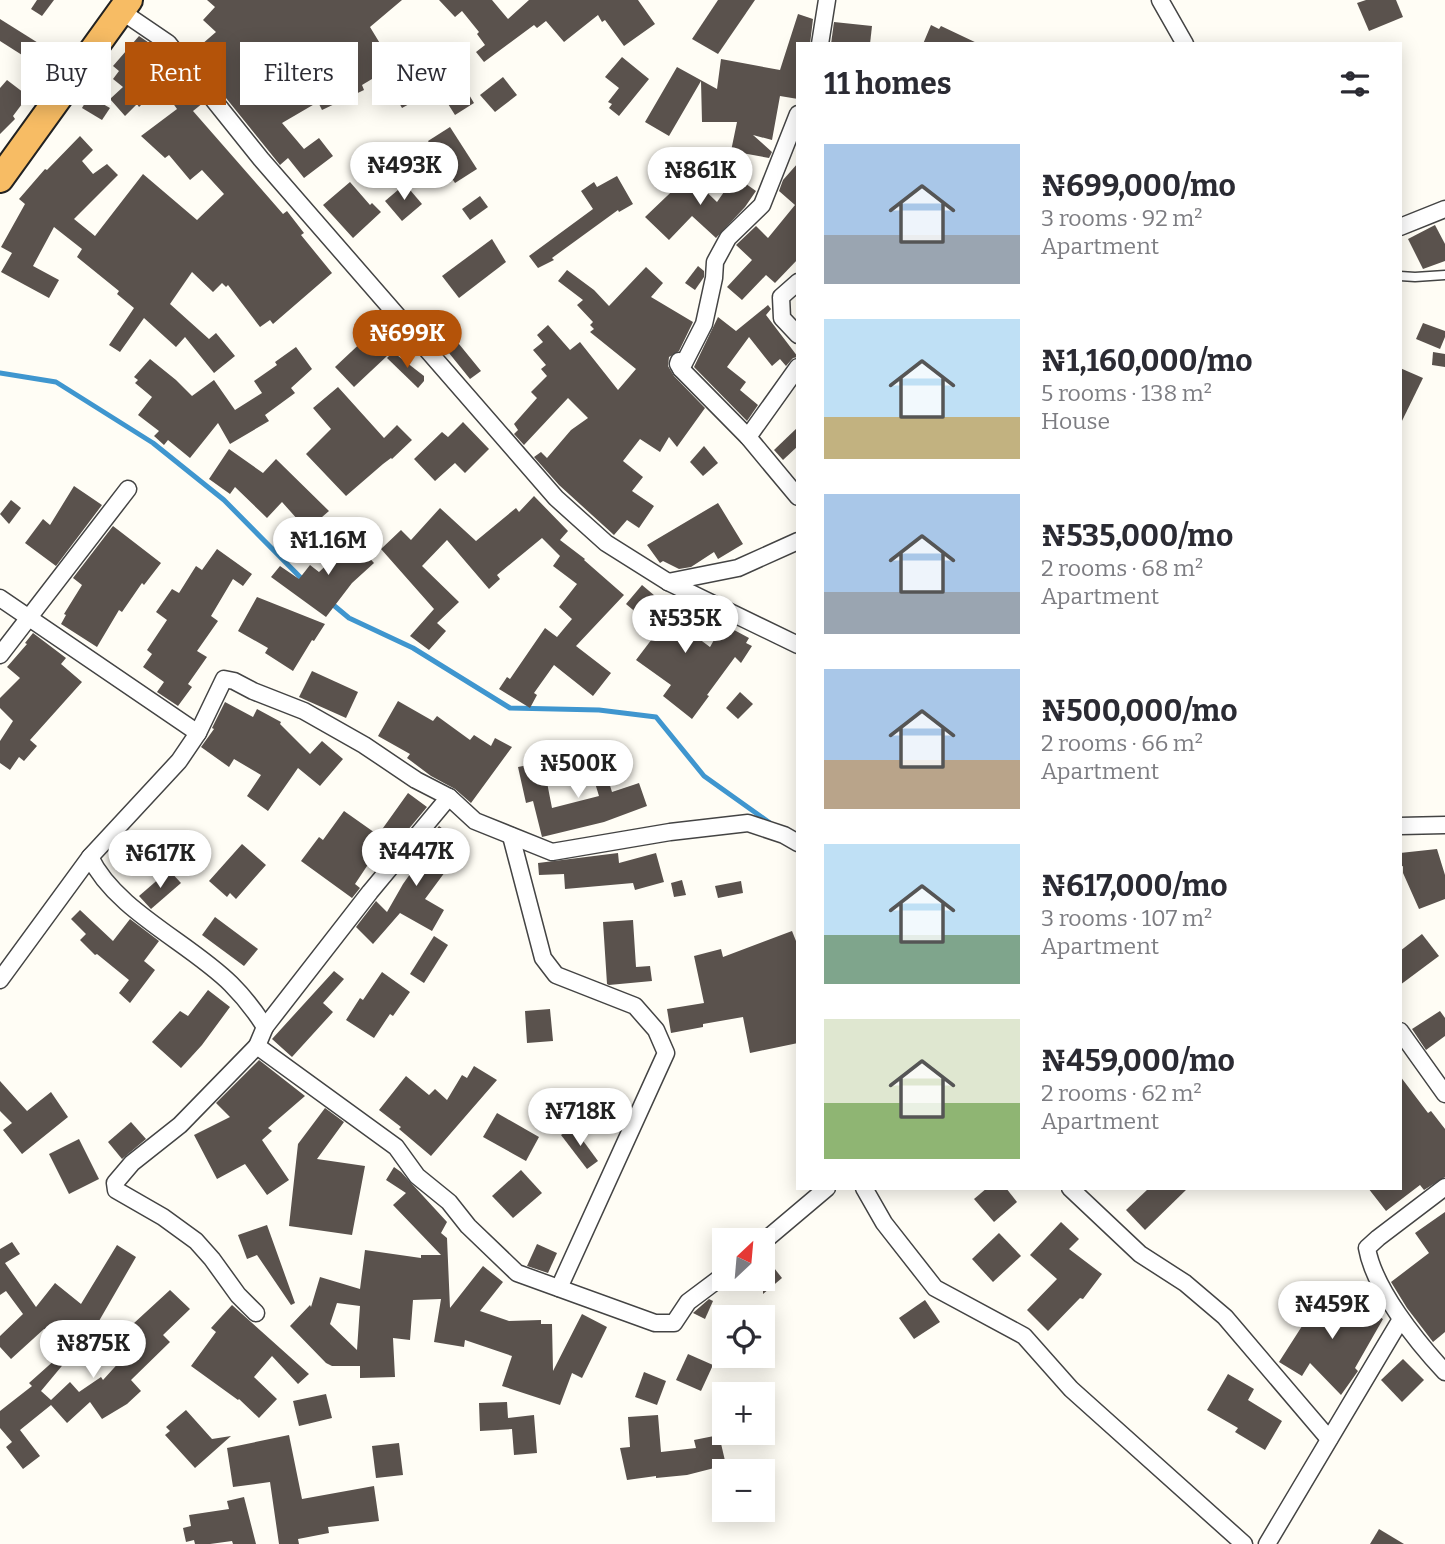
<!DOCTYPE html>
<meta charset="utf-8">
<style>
:root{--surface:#fff;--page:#f2f2f3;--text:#2b2b33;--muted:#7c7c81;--accent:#b45309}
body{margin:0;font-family:Bitter,serif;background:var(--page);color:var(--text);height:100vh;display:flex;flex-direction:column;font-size:26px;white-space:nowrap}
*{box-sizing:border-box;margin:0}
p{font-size:23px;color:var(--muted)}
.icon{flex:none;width:38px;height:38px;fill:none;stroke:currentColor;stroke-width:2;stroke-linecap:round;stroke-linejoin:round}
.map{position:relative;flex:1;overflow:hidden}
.drawer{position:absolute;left:796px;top:42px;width:606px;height:1148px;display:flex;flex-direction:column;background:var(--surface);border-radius:0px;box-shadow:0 4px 18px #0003}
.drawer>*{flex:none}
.banner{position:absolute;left:21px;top:42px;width:665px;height:63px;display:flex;gap:14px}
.needle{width:46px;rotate:26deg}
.controls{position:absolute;left:712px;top:1228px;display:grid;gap:14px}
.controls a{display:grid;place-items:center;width:63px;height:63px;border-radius:0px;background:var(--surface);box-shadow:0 4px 18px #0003;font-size:35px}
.price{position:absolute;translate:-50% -60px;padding:0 16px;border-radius:24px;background:#fff;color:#222;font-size:23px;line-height:46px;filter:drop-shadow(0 2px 4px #0008)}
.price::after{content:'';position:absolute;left:50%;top:42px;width:21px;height:16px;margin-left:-10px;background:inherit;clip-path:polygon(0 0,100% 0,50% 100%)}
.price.on{background:var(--accent);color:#fff}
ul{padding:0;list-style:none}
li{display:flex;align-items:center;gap:21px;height:175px;padding:0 28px}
li span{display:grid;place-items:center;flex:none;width:196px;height:140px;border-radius:0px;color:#555}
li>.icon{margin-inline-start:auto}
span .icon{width:84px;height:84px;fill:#fffc;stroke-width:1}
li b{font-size:30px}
h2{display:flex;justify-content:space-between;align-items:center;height:84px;padding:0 28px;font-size:30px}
.tag{padding:0 24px;border-radius:0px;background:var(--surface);box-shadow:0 4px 18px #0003;font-size:24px;line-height:63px}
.tag.on{background:var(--accent);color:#fff}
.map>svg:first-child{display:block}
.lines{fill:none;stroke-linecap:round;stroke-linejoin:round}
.stream{stroke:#3f96cf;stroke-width:5}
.building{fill:#5a524d;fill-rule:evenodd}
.service-casing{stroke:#444;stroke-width:11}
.minor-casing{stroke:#444;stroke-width:19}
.trunk-casing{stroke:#222;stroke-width:30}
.service{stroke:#fff;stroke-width:8}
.minor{stroke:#fff;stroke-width:16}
.trunk{stroke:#f7bc64;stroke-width:26}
</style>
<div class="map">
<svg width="1445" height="1544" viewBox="0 0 1445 1544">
<rect width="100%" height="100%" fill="#fffdf5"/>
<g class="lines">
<g class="stream">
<path d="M0,373L56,382L153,443L224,500L304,581"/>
<path d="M331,603L349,618L413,648L510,708L599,710L656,717L704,776L770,823"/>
</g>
</g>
<g class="building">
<path d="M37,0H54L42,16L31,9Z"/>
<path d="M207,0H402L370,27L401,78L444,51L458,72L456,73L474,103L455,115L438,88L402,108L382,73L362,85L364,90L322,110L318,102L282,123L304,149L319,138L333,156L304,178L288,158L280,165L197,62L202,59L194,51L216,32L203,20L215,7Z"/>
<path d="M439,0H492L508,19L529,0H638L655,24L624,46L605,20L602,22L598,15L564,42L546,21L537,28L534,25L484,62L476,52L485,45L477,34L479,32L462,11L455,17Z"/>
<path d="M718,0H755L718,54L692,39Z"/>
<path d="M1366,0H1396L1403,17L1369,31L1357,3Z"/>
<path d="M798,14L813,19L810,44H798V99L780,96L772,140L753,135L772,152L769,158L731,151L737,122H702L701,81L669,136L645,122L677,67L717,89L721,59L780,70Z"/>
<path d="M0,19L43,46L33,62L0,41Z"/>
<path d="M834,22L872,26L870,44H831Z"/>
<path d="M931,25L939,29L941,26L979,44H923Z"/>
<path d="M139,36L158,49L138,72L156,91L139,107L137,104L125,116L110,99L123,87L113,79L119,71L113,66Z"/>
<path d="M622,57L649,79L619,116L609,108L612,104L608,102L619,88L605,77Z"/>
<path d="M180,75L203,103L193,111L283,214L287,211L304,233L301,235L332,273L273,324L270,320L260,327L228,285L226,287L222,283L213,292L192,272L170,304L209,339L216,333L235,356L214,373L185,337L176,347L144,318L120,352L109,345L134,308L117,294L119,291L77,257L82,249L54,227L33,266L59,280L49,298L1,272L12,253L1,247L25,204L19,199L45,169L47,170L80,136L93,150L82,161L93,174L107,164L118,175L74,219L95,236L143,174L197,220L224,194L202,170L190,180L169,155L165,158L141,136L177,109L162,88Z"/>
<path d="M503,77L517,95L495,112L480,95Z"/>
<path d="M7,80L28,96L13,116L15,119L0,134V88Z"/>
<path d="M89,96L110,108L102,120L82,108Z"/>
<path d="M450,127L477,169L455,183L428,141Z"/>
<path d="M798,163V259L775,283L766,275L742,300L727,287L752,260L736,245L756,226L768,238L795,205L779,191L783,180Z"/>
<path d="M689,175L717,202L735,176L756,191L745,207L716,238L692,216L669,240L645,217Z"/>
<path d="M617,176L633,204L619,212L618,210L552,258L554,260L538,268L529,256L593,209L581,191L594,182L597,187Z"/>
<path d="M350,182L370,205L372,203L381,212L353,238L323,205Z"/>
<path d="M405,184L422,204L402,221L385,201Z"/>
<path d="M480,196L488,207L470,220L462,209Z"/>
<path d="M1435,225L1445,244V261L1423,269L1408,239Z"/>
<path d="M492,239L506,262L459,298L442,276Z"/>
<path d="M698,266L704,271V277L695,290L685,283Z"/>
<path d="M646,267L663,283L651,297L693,322L679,351L669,357L668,366L674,376L705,408L677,447L669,437L660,452L640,439L623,461L643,477L632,491L654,506L639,528L627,520L614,535L559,485L534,457L541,452L547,458L571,430L588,418L568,398L524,445L514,434L518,430L514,424L537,398L531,392L547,376L541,369L546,365L533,350L543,342L537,335L548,325L570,350L580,342L618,390L636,369L590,332L594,329L590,325L593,322L577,305L583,300L558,281L567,270L594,290L609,306Z"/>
<path d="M768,305L771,309L766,315L798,357L793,358L786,366L780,359L772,366L749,337L727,367L746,382L740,390L758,405L747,421L694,367L718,317L736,331Z"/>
<path d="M437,317L481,371L470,379L449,353L445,355L433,340L437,337L427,324Z"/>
<path d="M1423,323L1445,331V337L1440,349L1416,339Z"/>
<path d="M368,336L387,356L354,387L335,367Z"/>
<path d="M296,347L312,369L291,388L295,393L265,415L269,421L230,444L218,423L190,458L168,440L164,445L154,436L159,431L138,415L152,397L135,383L138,380L134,377L150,359L176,380L192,396L214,380L235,410L262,393L254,381L277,365L275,362Z"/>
<path d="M393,352L424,376V381L418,388L387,358Z"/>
<path d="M1433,352L1445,354V367L1432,365Z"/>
<path d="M1400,368L1423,378L1400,425Z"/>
<path d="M338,387L384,438L397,425L412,440L392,459L391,458L383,464L346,496L306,454L331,429L313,408Z"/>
<path d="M463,422L489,449L465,473L455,463L435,481L414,459L442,432L448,437Z"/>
<path d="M798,427V446L783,460L774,450Z"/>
<path d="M704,446L718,463L703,476L690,462Z"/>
<path d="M229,449L263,473L276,459L329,511L307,530L282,502L267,518L235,487L230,494L209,479Z"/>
<path d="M74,486L102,505L56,566L25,543L43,519L50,525Z"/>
<path d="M534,496L568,531L560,540L585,559L584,560L624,595L576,646L611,673L593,696L554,665L534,693L537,695L530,708L499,689L507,677L510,679L545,628L557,637L572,619L559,607L577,584L553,566L560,556L542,538L497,575L500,579L489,589L447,540L422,566L459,602L437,623L446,631L429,650L410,636L434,609L381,549L401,530L411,540L440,508L476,541L516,508L519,512Z"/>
<path d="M11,500L21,508L9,524L0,514Z"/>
<path d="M718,503L743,544L718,559L714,552L691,567L679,569L663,561L660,563L647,545Z"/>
<path d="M113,526L161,563L144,585L142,583L122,612L119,610L97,647L61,624L66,615L64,614L82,585L73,578Z"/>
<path d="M337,536L347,546L353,540L374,563L352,583L326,617L271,577L280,566L299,579L310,565L319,572L336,556L326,547Z"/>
<path d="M217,549L252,574L243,586L233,579L211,616L218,621L197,651L207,657L188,684L192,687L178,706L157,692L164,682L143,667L152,654L147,650L167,620L156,612L172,589L179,593L196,566L202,570Z"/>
<path d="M642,585L661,601L656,607L710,647L723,624L749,638L746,643L752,646L741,663L735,657L707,695L709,696L692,719L663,696L671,685L636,660L658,631L626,604Z"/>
<path d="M257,597L325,624L314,641L312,640L293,671L265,653L268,648L238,631Z"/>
<path d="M33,633L66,658L61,664L82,682L30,740L37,746L24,761L19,757L10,770L0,763V741L13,721L0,708V698L20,678L7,667L27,644L25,643Z"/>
<path d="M312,671L358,692L346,718L299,697Z"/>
<path d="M740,692L753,704L738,719L726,708Z"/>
<path d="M398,701L433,721L437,716L470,740L474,735L491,746L495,738L512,747L471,803L455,789L431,776L407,758L410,754L378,736Z"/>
<path d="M225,702L253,717L257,709L281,722L280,724L310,754L322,741L343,759L320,786L298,768L268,811L247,796L261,775L234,759L229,767L201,747L214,729L212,728Z"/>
<path d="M600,753L612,792L639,783L647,806L604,822L542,837L533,801L526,803L518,767L543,762L552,808L599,796L587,757Z"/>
<path d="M408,793L427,807L397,843L392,840L373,866L369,863L355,884L360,888L352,898L301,861L319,837L323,840L344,811L378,835Z"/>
<path d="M439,826L465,845L425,899L444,910L432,931L400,913L373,944L356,927L376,901L387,912L403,884L420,860L414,856Z"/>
<path d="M242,844L266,865L236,899L230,893L227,897L209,881Z"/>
<path d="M1437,849L1445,875V899L1419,909L1403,873V866L1400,867V853Z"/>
<path d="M618,853L619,863L656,853L664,882L635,890L633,883L565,889L564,874L539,875L538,863Z"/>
<path d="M169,870L181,883L151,909L139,896Z"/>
<path d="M682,880L686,895L674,897L671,883Z"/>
<path d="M741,881L743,893L718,898L715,886Z"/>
<path d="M80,910L113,941L130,919L159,941L144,961L155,970L130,1003L119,993L129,980L97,954L95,955L80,940L86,934L71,919Z"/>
<path d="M215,917L258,949L244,966L202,935Z"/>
<path d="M633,920L636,967L650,966L652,981L609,985L607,984L603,922Z"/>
<path d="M792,931L798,946V1043L750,1053L743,1017L703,1024V1027L671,1033L667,1009L704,1003L694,956L721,949L723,957Z"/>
<path d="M1422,934L1439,956L1400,985V951Z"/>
<path d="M434,936L448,945L424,983L410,974Z"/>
<path d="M334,971L344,979L323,1003L333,1012L292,1057L272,1039Z"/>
<path d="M382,972L410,992L393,1016L390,1014L374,1038L346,1020L360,998L363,1000Z"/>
<path d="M208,990L230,1007L202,1045L181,1068L152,1042L180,1011L188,1016Z"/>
<path d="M550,1009L553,1041L527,1043L525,1011Z"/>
<path d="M1440,1011L1445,1018V1036L1426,1050L1412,1029Z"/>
<path d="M259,1060L305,1096L268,1128L272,1131L262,1140L289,1180L267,1195L245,1164L217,1179L194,1135L230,1117L216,1103Z"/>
<path d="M474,1066L497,1080L431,1156L399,1129L401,1127L379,1110L406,1076L429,1095L435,1089L447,1100L462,1075L467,1078Z"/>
<path d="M1400,1076L1428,1113L1431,1111L1445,1129V1177L1424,1190L1420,1185L1386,1211L1368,1188H1400Z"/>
<path d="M0,1081L27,1111L51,1092L68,1117L22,1154L3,1130L12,1123L0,1111Z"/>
<path d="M325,1108L344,1122L317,1159L365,1166L352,1235L289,1226L298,1144Z"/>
<path d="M497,1113L539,1137L526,1161L483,1137Z"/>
<path d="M131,1122L146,1139L122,1159L108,1142Z"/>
<path d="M573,1127L598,1161L587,1169L561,1135Z"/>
<path d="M79,1139L99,1179L69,1194L49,1154Z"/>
<path d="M394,1167L401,1172L447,1222L441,1233L447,1238L450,1308L483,1266L503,1282L480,1311L509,1321L541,1320V1324H552L553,1371L582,1314L607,1327L582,1378L572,1373L560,1405L502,1386L512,1356L465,1340L464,1347L434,1342L441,1299L413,1300L410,1340L393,1338L395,1377L360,1378V1366H332L326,1363L290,1326L310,1305L311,1307L320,1277L360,1289L365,1250L421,1258V1255H441L393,1205L406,1193L386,1180ZM337,1303L360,1306L357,1350L330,1324Z"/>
<path d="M521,1170L542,1193L513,1218L492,1196Z"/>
<path d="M987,1188H1006L1017,1202L994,1222L974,1199Z"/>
<path d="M1149,1188H1188L1145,1230L1126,1210Z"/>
<path d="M1445,1212V1332L1433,1342L1407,1308L1391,1282L1429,1253L1415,1233Z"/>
<path d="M1061,1222L1079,1239L1069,1249L1102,1274L1083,1299L1080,1298L1048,1331L1027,1310L1057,1279L1030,1255Z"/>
<path d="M267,1225L295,1303L291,1305L257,1255L247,1259L238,1235Z"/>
<path d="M999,1233L1021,1256L993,1282L972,1259Z"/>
<path d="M12,1242L20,1254L5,1263L36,1307L55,1283L81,1304L117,1245L136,1257L99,1321L75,1350H70L44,1329L11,1359L0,1347V1336L23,1314L6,1291L0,1295V1249Z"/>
<path d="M537,1244L557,1253L548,1273L527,1266Z"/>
<path d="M763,1254L782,1278L763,1294Z"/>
<path d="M1336,1289L1353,1314L1358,1304L1383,1319L1355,1368L1358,1371L1341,1395L1310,1363L1302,1376L1279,1362L1313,1309L1310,1305Z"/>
<path d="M170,1290L190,1309L163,1335L170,1342L131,1380L141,1391L127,1404L102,1419L90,1402L67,1423L51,1405L20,1430L40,1456L23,1469L6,1447L12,1442L0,1428V1411L32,1386L29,1383L66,1350L71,1355L41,1391L51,1400L70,1382L79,1392L101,1377L103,1380L133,1347L121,1335Z"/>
<path d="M709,1299L713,1301L705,1319L693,1313Z"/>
<path d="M925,1300L940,1322L914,1339L899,1318Z"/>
<path d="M232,1305L309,1374L298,1384L272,1356L254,1377L277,1399L259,1418L239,1399L238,1400L191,1366L216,1332L211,1328Z"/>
<path d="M688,1354L713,1365L701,1391L676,1380Z"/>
<path d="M1403,1359L1424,1380L1402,1402L1381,1380Z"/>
<path d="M644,1372L666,1381L657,1405L635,1397Z"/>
<path d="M1228,1374L1254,1389L1248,1400L1282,1421L1265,1450L1235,1432L1238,1428L1207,1410Z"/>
<path d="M326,1394L332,1418L299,1426L293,1401Z"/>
<path d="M507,1402L508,1418L534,1415L537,1453L514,1455L512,1429L480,1431L479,1403Z"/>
<path d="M186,1410L212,1439L231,1436L195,1468L165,1435L170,1431L166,1427Z"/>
<path d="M658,1415L661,1452L696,1448L694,1440L719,1435L726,1465L687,1475L656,1478V1476L627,1480L620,1448L630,1447L628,1417Z"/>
<path d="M289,1435L302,1499L374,1486L379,1521L328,1527L329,1533L298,1539L299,1544H279L270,1482L233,1487L227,1448Z"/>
<path d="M399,1443L403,1475L376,1478L372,1446Z"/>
<path d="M244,1497L256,1544H233L232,1541L210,1544H195L194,1540L186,1542L183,1528L191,1526L189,1515L229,1509L227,1501Z"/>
<path d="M1379,1529L1404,1544H1370Z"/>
</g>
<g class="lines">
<g class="service-casing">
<path id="service" d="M1400,276L1415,277L1445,275"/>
</g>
<g class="minor-casing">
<g id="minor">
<path d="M1160,0L1185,44"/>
<path d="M121,11L168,43L261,159L556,498L606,543L668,582L798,645"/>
<path d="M820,44L827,0"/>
<path d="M1400,227L1445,209"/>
<path d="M798,282L781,297L782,318L798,335"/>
<path d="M679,361L678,364L681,369L748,437L798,497"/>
<path d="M681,369L704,324L714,278L715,262L728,238L762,205L798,114"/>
<path d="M748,437L798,367"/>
<path d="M668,582L738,568L798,541"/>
<path d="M0,598L198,733L179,761L90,857C115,910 190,943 231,984C244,997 255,1011 265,1027L257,1046L396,1147L417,1176L449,1202L468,1226L517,1273L655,1323H674L688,1302L724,1275"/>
<path d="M0,655L128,489"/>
<path d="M198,733L224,679L234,681L253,691L304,711L364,745L416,780L449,797L475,821L552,852L670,832L748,823L784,835L798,843"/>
<path d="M1400,826L1445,825"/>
<path d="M511,836L543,958L556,975L635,1006L656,1030L666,1053L559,1288"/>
<path d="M0,980L90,857"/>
<path d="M265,1027L370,892L449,797"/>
<path d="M1400,1031L1445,1094"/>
<path d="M1445,1187L1378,1238L1367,1248C1374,1289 1417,1342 1445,1372"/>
<path d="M864,1188L884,1223L935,1288L1024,1336L1071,1389L1244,1544"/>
<path d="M1070,1188L1140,1254L1185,1283L1225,1317L1329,1439"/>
<path d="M763,1242L827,1188"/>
<path d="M256,1313L238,1295L212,1259L196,1241L163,1217L116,1190L115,1183L132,1163L180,1125L257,1046"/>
<path d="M1267,1544L1401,1319"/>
</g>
</g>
<g class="trunk-casing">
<path id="trunk" d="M0,179L129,0"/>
</g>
<use href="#service" class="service"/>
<use href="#minor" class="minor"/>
<use href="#trunk" class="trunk"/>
</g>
</svg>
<div class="controls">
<a><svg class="needle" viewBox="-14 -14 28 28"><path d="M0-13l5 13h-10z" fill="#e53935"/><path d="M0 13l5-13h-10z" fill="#7c7c81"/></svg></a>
<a><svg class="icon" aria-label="locate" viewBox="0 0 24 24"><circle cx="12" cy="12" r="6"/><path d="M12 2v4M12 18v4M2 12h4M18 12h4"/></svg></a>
<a>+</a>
<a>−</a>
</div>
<b class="price" style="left:404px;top:202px">₦493K</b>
<b class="price" style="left:700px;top:207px">₦861K</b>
<b class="price on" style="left:407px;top:370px">₦699K</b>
<b class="price" style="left:328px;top:577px">₦1.16M</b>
<b class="price" style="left:685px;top:655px">₦535K</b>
<b class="price" style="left:578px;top:800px">₦500K</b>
<b class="price" style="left:416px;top:888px">₦447K</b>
<b class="price" style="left:160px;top:890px">₦617K</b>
<b class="price" style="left:580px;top:1148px">₦718K</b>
<b class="price" style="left:1332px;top:1341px">₦459K</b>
<b class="price" style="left:93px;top:1380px">₦875K</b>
<div class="banner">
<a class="tag">Buy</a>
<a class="tag on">Rent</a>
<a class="tag">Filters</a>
<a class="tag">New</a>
</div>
<section class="drawer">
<h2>11 homes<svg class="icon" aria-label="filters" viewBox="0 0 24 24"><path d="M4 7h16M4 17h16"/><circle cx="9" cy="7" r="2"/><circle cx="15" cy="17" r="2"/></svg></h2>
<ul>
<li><span style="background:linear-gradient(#a9c7e8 65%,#9aa5b1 0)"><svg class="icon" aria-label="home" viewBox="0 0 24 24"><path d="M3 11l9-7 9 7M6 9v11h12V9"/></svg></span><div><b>₦699,000/mo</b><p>3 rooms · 92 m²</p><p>Apartment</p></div></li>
<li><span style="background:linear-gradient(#bfe0f5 70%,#c2b280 0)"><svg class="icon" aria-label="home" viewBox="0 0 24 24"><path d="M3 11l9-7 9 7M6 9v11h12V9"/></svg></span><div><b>₦1,160,000/mo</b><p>5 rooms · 138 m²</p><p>House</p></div></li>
<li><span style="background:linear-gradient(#a9c7e8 70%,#9aa5b1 0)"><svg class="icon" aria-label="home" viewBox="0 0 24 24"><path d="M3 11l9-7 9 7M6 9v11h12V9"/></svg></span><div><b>₦535,000/mo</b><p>2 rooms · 68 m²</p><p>Apartment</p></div></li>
<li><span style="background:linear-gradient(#a9c7e8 65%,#b9a48a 0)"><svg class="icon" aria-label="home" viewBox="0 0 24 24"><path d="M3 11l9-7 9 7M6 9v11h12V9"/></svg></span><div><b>₦500,000/mo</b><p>2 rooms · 66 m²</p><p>Apartment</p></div></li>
<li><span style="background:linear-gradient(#bfe0f5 65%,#7fa58c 0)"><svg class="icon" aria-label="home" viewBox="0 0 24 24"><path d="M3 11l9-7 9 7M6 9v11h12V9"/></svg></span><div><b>₦617,000/mo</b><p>3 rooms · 107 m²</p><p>Apartment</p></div></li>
<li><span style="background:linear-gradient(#dfe7d0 60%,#8fb573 0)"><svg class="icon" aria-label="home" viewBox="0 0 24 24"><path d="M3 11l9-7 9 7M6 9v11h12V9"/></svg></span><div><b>₦459,000/mo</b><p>2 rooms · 62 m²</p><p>Apartment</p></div></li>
</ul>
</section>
</div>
